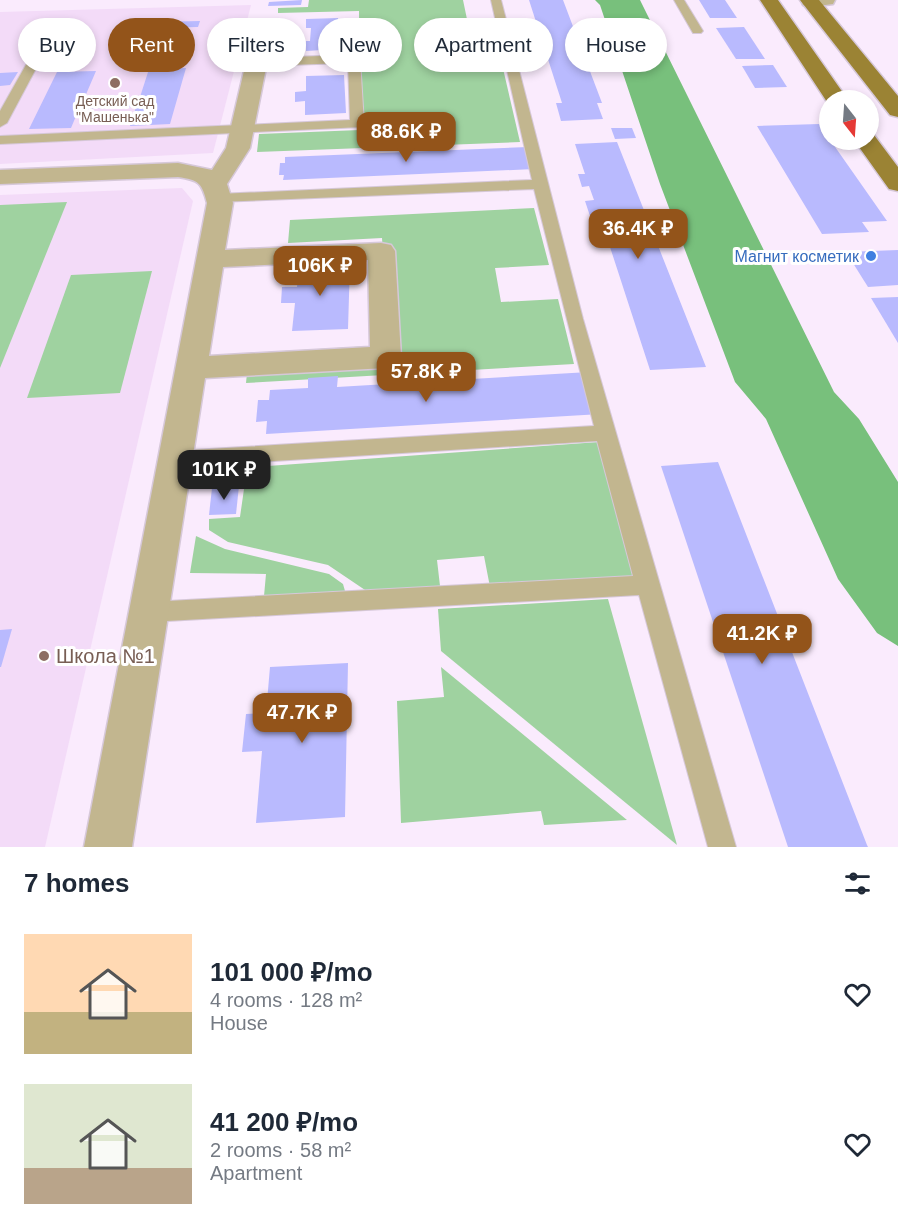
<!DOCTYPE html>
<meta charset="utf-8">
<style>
:root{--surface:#fff;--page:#f2f2f3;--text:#1f2937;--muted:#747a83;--accent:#93541a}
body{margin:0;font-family:Helvetica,sans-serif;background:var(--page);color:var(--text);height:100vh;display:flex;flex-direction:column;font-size:22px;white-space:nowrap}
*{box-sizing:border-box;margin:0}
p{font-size:20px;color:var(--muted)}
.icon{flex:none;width:33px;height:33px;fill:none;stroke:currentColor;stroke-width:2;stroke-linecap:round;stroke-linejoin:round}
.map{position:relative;height:847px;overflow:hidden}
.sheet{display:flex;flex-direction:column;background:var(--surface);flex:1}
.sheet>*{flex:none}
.top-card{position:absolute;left:18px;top:18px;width:862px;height:54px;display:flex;gap:12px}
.needle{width:39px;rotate:163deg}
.controls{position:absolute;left:819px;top:90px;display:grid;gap:12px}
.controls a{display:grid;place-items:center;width:60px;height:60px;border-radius:50%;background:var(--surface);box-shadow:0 3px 9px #0003;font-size:30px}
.price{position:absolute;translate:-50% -51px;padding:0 14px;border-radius:12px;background:var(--accent);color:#fff;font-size:20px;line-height:39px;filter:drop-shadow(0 2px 3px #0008)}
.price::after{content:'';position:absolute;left:50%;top:36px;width:18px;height:14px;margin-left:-9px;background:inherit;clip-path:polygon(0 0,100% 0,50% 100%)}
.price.current{background:#222;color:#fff}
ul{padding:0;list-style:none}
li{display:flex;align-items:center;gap:18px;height:150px;padding:0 24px}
li span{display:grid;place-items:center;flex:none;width:168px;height:120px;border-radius:0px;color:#555}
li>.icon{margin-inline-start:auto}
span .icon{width:72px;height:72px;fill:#fffc;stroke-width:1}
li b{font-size:26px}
h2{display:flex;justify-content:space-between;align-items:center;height:72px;padding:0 24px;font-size:26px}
.chip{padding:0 21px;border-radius:27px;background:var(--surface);box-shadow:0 3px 9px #0003;font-size:21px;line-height:54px}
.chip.current{background:var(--accent);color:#fff}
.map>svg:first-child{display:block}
.built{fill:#f3dbf8}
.green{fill:#9fd2a0}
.forest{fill:#78c07c}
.building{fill:#b9bafe}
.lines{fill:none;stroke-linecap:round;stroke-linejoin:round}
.lane-casing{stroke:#d6c8d9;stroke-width:2}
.street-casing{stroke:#d6c8d9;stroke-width:3}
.primary-casing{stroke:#d6c8d9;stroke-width:3}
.lane{fill:#c2b68f;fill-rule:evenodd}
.street{fill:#c2b68f;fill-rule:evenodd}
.primary{fill:#9b8334;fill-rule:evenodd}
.education-dot{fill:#8d6e63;stroke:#fff;stroke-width:2}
.shop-dot{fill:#3f7fe0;stroke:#fff;stroke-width:2}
.labels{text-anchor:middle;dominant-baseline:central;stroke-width:6;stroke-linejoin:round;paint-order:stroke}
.far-education-label{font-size:14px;fill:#785e54;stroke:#fff}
.shop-label{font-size:16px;fill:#366cbe;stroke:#fff;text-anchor:end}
.near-education-label{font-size:20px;fill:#785e54;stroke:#fff;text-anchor:start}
</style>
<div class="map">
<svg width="898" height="847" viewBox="0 0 898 847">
<rect width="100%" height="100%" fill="#faebfd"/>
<g class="built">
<path d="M251,5L213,153L0,164V12Z"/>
<path d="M182,188L193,201L45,847H0V195Z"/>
</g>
<g class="green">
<path d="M309,0H463L473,48L498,47L520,142L257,152L259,134L360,130L359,11L278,13V8L308,7Z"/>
<path d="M67,202L0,368V205Z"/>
<path d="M534,208L549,265L495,268L501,302L558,299L574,364L246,383L249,353L388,345L382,238L288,243L290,220Z"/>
<path d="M152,271L120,393L27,398L71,275Z"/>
<path d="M599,442L635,585L490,587L484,556L437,560L440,586L368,592L328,565L228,542L209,530V519L240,517L245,482H253V467Z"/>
<path d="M196,536L225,549L329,574L343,584L345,591L264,596L266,574L190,573Z"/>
<path d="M608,599L677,845L441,651L438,609Z"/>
<path d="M441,667L627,820L544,825L541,811L401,823L397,701L444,697Z"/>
</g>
<path class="forest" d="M595,0H640L834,392L859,419L898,482V646L877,633L838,579L766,419L735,382L660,184L600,5Z"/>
<g class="building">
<path d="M302,0L301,5L268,6L269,2Z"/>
<path d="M529,0H563L602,103H597L603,119L561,121L556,103H562Z"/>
<path d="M699,0H725L737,18H710Z"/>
<path d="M338,18V25H342L343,42H339V49L306,51V41H310L311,28H306V19Z"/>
<path d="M200,21L198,27L151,28L154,22Z"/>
<path d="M60,25H74L64,44L49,45Z"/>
<path d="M744,27L765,59H736L716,28Z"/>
<path d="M773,65L787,87L755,88L742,66Z"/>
<path d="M186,68L170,124L130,126L136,107L79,109L71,128L29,129L57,72L96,71L84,99L140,97L149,69Z"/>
<path d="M18,72L10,85L0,86V73Z"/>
<path d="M344,75L346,113L305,115V101L295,102V92L306,91V76Z"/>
<path d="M819,124L887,221L862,222L869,232L822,234L757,126Z"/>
<path d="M611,128H632L636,138L615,139Z"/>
<path d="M617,142L706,367L650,370L610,247L601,248L595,232H604L599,216H590L585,201L594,200L589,186L582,187L578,174H585L575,144Z"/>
<path d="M528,147L534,169L283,180L284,175H279L280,163H285V157Z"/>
<path d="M898,250V285L868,287L846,252Z"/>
<path d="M350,263L348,329L292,331L295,303H281L282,287H297L299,264Z"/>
<path d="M898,297V343L871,298Z"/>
<path d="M589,372L601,414L266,434L267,421L256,422L258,400H269L270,390L308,388V378L338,376L337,387Z"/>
<path d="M718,462L867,845L868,847H788L661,466Z"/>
<path d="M239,486L236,514L209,515L212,488Z"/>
<path d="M12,629L1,667H0V630Z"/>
<path d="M348,663L345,817L256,823L262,751L242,752L246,714L266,713L270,667Z"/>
</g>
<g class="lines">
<g class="lane-casing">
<g id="lane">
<path d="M491,0H501L583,319L736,847H708L639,595L149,622L141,619L137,612L141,605L149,602L633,576L597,441L175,467L168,465L165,459L168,453L175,451L594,426L534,189L218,202L211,198L218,194L532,180Z"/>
<path d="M674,0H684L703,31L701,33H693Z"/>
<path d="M354,55L360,59L364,124L362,127L0,144V136L350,120L348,63L256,66L250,62L256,58Z"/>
<path d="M33,59L39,63L7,123L0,127V111L27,63Z"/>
</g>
</g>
<g class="street-casing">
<g id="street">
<path d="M801,0H835L833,4L810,7L803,5Z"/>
<path d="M264,22L271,24L274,28L250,148L227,184L233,203L225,250L381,243L391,245L395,251L401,357L397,365L386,368L205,378L132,847H84L207,203C202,183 199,180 178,177L0,184V170L178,163L212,170L226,148L254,28L257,24ZM368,260L370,347L209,356L223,267Z"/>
</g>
</g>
<g class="primary-casing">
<g id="primary">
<path d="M760,0H778L848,100H830L829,105Z"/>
<path d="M800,0H819L898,96V117L890,115Z"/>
<path d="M868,134L874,135L898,167V191L889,189L854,140H868Z"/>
</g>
</g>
<use href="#lane" class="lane"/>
<use href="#street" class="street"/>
<use href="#primary" class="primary"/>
</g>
<g class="education-dot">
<circle cx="115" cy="83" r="6"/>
<circle cx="44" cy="656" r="6"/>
</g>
<circle class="shop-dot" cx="871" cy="256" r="6"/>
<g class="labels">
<g class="far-education-label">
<text x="115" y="101">Детский сад<tspan x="115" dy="16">"Машенька"</tspan></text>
</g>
<g class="shop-label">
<text x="859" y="256">Магнит косметик</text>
</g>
<g class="near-education-label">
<text x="56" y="656">Школа №1</text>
</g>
</g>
</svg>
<div class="controls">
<a><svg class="needle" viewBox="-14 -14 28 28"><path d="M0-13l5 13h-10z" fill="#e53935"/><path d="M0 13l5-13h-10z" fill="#747a83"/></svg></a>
</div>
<b class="price" style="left:406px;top:163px">88.6K ₽</b>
<b class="price" style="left:638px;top:260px">36.4K ₽</b>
<b class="price" style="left:320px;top:297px">106K ₽</b>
<b class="price" style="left:426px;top:403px">57.8K ₽</b>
<b class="price current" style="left:224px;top:501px">101K ₽</b>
<b class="price" style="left:762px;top:665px">41.2K ₽</b>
<b class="price" style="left:302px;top:744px">47.7K ₽</b>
<div class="top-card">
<a class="chip">Buy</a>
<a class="chip current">Rent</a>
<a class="chip">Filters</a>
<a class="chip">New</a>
<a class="chip">Apartment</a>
<a class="chip">House</a>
</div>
</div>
<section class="sheet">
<h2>7 homes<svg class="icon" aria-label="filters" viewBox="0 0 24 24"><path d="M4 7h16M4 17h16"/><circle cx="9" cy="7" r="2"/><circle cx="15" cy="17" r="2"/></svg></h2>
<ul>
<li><span style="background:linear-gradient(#ffd9b3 65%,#c2b280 0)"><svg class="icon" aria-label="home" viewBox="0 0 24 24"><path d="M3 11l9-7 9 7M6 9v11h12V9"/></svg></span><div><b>101 000 ₽/mo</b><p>4 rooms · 128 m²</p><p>House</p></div><svg class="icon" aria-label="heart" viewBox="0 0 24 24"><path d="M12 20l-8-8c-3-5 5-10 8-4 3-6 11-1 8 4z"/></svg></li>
<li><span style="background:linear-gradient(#dfe7d0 70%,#b9a48a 0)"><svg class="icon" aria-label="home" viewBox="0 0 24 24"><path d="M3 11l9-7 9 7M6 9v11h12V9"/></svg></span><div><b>41 200 ₽/mo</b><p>2 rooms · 58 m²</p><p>Apartment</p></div><svg class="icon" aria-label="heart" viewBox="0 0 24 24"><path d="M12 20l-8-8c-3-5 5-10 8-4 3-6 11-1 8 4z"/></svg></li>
</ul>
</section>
